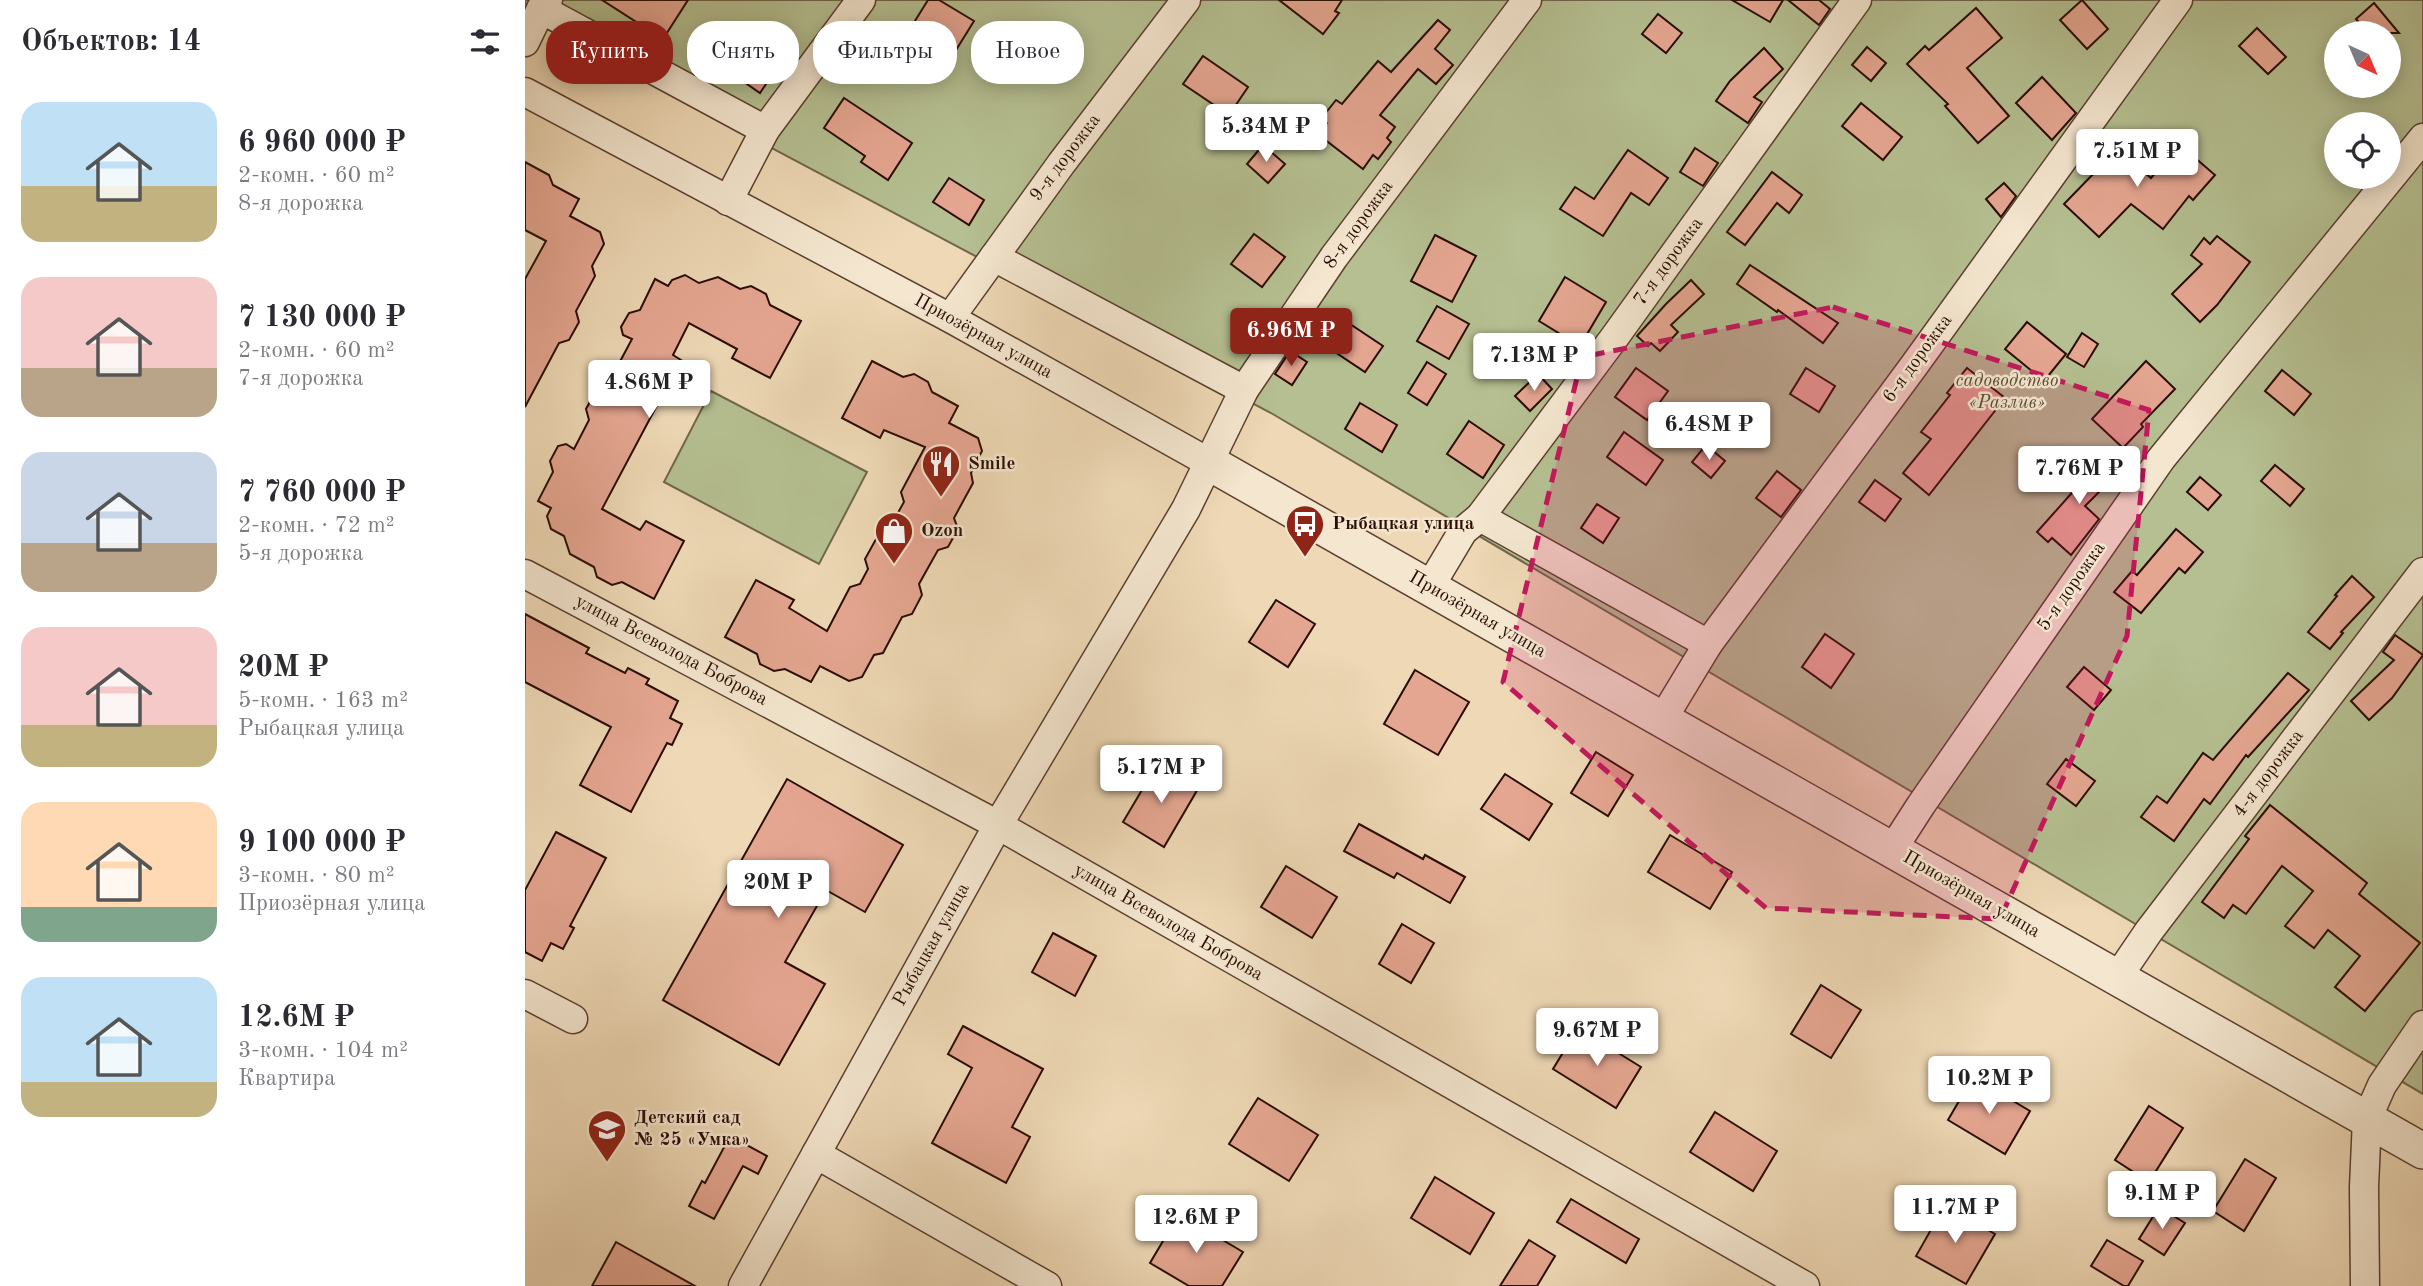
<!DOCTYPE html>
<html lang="ru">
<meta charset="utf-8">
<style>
:root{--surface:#fff;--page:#f7f7f7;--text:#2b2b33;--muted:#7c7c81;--accent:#8f2418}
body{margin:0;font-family:"Old Standard TT",serif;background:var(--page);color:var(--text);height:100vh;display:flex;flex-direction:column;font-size:26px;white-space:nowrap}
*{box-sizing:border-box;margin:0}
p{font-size:23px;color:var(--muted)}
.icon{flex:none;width:38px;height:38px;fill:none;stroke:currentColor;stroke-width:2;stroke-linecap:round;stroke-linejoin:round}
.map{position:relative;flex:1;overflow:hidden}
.sheet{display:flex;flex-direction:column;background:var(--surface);width:525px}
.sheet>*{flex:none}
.top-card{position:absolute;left:21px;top:21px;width:665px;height:63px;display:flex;gap:14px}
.needle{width:46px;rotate:136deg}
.buttons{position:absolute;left:1799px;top:21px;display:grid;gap:14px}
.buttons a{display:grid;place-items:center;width:77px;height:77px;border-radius:50%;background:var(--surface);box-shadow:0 4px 18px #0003;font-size:35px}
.price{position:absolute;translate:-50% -60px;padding:0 16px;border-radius:7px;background:#fff;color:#222;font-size:23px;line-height:46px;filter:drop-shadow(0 2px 4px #0008)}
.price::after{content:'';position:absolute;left:50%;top:42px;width:21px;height:16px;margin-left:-10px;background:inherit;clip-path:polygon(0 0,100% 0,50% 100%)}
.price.current{background:var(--accent);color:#fff}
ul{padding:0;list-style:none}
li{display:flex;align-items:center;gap:21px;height:175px;padding:0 21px}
li span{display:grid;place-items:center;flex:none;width:196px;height:140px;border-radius:21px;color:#555}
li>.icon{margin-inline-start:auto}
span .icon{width:84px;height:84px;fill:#fffc;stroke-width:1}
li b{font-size:30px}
h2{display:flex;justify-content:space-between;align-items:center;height:84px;padding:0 21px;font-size:30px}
.chip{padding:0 24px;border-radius:28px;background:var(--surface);box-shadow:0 4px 18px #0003;font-size:24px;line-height:63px}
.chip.current{background:var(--accent);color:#fff}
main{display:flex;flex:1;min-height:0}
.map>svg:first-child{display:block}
.green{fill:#b5bf91;stroke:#70664a;stroke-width:2;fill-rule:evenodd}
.building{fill:#e5a691;stroke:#2a0c02;stroke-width:2}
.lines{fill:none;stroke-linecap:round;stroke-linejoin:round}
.minor-casing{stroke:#5b3f2f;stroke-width:31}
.tertiary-casing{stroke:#5b3f2f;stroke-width:38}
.minor{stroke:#f4e6cf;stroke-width:28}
.tertiary{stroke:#f4e6cf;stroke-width:35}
.marked{fill:#c2185b;fill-opacity:0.2;stroke:#c2185b;stroke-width:5;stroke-dasharray:14 9;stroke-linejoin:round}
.labels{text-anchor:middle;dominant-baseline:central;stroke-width:5;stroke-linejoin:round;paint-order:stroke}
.street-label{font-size:19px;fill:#2a0c02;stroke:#f4e6cf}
.park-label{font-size:19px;font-style:italic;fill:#5b4b34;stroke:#f4e6cf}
.poi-label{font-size:19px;font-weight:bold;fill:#2a0c02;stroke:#f4e6cf;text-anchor:start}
</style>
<main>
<section class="sheet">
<h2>Объектов: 14<svg class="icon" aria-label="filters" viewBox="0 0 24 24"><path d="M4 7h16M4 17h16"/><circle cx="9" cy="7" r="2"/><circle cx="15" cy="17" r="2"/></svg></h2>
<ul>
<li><span style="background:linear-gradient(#bfe0f5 60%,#c2b280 0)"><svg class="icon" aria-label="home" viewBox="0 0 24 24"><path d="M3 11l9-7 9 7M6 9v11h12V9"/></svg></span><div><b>6 960 000 ₽</b><p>2-комн. · 60 m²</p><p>8-я дорожка</p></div></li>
<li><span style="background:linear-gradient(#f6c9c9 65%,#b9a48a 0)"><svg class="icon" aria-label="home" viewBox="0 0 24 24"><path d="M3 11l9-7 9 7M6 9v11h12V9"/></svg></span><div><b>7 130 000 ₽</b><p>2-комн. · 60 m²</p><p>7-я дорожка</p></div></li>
<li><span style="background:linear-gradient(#c9d6e8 65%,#b9a48a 0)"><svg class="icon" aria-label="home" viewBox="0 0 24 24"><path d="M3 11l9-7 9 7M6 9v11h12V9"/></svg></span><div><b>7 760 000 ₽</b><p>2-комн. · 72 m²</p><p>5-я дорожка</p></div></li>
<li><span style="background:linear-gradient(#f6c9c9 70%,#c2b280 0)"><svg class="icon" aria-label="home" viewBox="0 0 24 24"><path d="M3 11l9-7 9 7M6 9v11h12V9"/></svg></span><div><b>20M ₽</b><p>5-комн. · 163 m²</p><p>Рыбацкая улица</p></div></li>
<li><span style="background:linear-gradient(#ffd9b3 75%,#7fa58c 0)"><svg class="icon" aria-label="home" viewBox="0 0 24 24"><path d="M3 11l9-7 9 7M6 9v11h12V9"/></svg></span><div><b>9 100 000 ₽</b><p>3-комн. · 80 m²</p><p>Приозёрная улица</p></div></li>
<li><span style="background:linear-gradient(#bfe0f5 75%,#c2b280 0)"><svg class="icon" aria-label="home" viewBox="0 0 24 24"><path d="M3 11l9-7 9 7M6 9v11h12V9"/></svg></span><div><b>12.6M ₽</b><p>3-комн. · 104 m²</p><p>Квартира</p></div></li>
</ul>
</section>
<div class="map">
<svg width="1898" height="1286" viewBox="0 0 1898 1286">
<rect width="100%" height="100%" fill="#eed8b5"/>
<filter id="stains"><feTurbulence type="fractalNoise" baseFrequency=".00286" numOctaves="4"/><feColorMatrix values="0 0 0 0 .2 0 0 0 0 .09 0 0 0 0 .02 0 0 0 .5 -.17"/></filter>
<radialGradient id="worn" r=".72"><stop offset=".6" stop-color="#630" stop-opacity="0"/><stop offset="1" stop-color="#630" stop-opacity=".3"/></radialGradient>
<g class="green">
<path d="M0,0H1898V1094L746,413L0,17ZM1811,33H1864V86H1811ZM1811,124H1864V177H1811Z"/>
<path d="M186,391L342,472L294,564L139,482Z"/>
</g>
<g class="building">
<path d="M77,0H163L138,39Z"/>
<path d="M403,0H414L449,21L428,55L385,29Z"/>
<path d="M754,0H817L810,11L814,13L798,34Z"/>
<path d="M1207,0H1258L1245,22Z"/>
<path d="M1263,0H1294L1305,9L1294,25Z"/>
<path d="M1557,0L1583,29L1562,49L1535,20Z"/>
<path d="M1849,3L1874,33H1843L1831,19Z"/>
<path d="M1451,8L1477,38L1442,68L1484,116L1453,143L1420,106L1423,104L1382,64L1400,46L1404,50Z"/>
<path d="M1133,14L1157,33L1141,53L1117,34Z"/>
<path d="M913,20L925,30L910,49L928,65L911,84L893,69L855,115L870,127L862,138L866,142L853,159L848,155L838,169L794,135L802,123L796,119L811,100L817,104L853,61L866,72Z"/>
<path d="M1732,28L1761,57L1743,74L1714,46Z"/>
<path d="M222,34L258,59L235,93L199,68Z"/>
<path d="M1342,47L1361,63L1346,81L1327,65Z"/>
<path d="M1239,48L1258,69L1229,97L1237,102L1223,123L1191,101L1205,81Z"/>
<path d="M678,56L723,87L704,115L658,84Z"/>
<path d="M1517,77L1551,113L1527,140L1491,103Z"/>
<path d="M319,98L387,143L363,180L336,162L340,156L299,128Z"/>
<path d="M1336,103L1377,137L1358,160L1317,126Z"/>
<path d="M1585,143L1626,178L1655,145L1690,175L1668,200L1664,196L1638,229L1606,204L1574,237L1539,204L1573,169L1567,164Z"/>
<path d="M738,145L760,164L743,183L722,164Z"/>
<path d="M1170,148L1193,163L1178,186L1155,172Z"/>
<path d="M1103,150L1143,178L1124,205L1106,193L1078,236L1035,209L1050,187L1069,199Z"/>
<path d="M0,162L24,175L28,185L54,199L45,216L75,232L79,244L67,266L70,276L51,311L54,322L44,340L34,343L0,407V279L21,241L0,230Z"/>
<path d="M1247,172L1277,195L1264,213L1252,203L1220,245L1202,232Z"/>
<path d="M424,178L459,200L444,225L408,202Z"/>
<path d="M1479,183L1491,196L1476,217L1461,199Z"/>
<path d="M729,234L760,257L737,287L706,264Z"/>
<path d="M910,235L951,256L927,302L886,281Z"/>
<path d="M1692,236L1725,262L1692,305L1675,322L1647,294L1677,264L1666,255L1679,238L1685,244Z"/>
<path d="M1225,265L1313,323L1298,343L1253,310L1252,312L1212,284Z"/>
<path d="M160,275L174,283L193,277L215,289L226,286L241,294L245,305L276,321L245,378L207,358L212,349L164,323L148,355L156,360L77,509L115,530L121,521L159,541L129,599L97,582L87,585L72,577L69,567L45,554L39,536L26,529L22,516L26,508L13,501L28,472L25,461L33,446L41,444L49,449L64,420L61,409L82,371L91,369L107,339L98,335L96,327L104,313L115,310L130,279L143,286L147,280Z"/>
<path d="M1040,277L1081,302L1055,346L1014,321Z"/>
<path d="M1166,280L1179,294L1146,325L1153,332L1135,351L1126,343L1123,346L1112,336L1141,304Z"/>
<path d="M912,306L944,324L924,359L892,341Z"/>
<path d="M816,318L858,346L840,372L798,344Z"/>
<path d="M1502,322L1541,354L1519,381L1480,349Z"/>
<path d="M1557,333L1573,344L1559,367L1542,357Z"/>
<path d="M765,351L782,362L767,385L750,374Z"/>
<path d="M347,361L378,377L389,374L403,382L407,392L433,406L424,423L453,438L457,451L446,473L448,483L429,518L433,529L423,547L413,550L394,584L397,595L387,614L377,617L358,653L349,655L337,677L324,681L295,666L286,682L260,669L249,671L235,664L232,654L200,637L231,580L269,600L264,608L302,631L325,587L335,584L343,569L340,559L361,521L370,518L379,502L376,492L400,447L359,430L355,438L317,418Z"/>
<path d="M1621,361L1650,389L1616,424L1618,427L1598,448L1567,419Z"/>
<path d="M902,362L921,374L902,405L883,393Z"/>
<path d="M1111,368L1143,391L1122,420L1090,397Z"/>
<path d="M1281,368L1310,386L1294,412L1265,394Z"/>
<path d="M1442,368L1480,398L1404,495L1378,473L1406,439L1396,432L1425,395L1422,393Z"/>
<path d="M1757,370L1786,394L1769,415L1740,391Z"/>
<path d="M1013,374L1027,389L1005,411L990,396Z"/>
<path d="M835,403L872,425L857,452L820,429Z"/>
<path d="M944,421L979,445L958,478L922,454Z"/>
<path d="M1099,432L1138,460L1121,485L1082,457Z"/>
<path d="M1181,445L1200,461L1186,478L1167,462Z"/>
<path d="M1575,451L1595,471L1560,506L1574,519L1546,555L1527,538L1523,542L1512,532L1561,477L1555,471Z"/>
<path d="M1750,465L1779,489L1765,506L1736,481Z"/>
<path d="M1252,471L1276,490L1256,517L1231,498Z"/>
<path d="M1675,477L1696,495L1683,510L1662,492Z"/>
<path d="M1350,480L1376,499L1360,521L1334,502Z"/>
<path d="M1072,504L1094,518L1078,543L1056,528Z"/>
<path d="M1651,529L1678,552L1660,573L1654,568L1616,613L1589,592L1607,571L1612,575Z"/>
<path d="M1827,576L1849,597L1816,632L1818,633L1805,649L1783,632L1812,596L1810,595Z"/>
<path d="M751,600L790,624L763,667L724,642Z"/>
<path d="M0,614L64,648L61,653L100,673L103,668L124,679L121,684L153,701L145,718L157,724L147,745L142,743L106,812L55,785L86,727L0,682Z"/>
<path d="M1300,634L1329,654L1306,688L1277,667Z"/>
<path d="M1870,635L1898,655L1867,698L1844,720L1826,701L1869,660L1858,652Z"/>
<path d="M1559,667L1586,690L1569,710L1542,687Z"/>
<path d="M890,670L944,702L913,755L859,724Z"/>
<path d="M1763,673L1784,690L1723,757L1721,755L1685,804L1679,799L1649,841L1616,817L1632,796L1642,803L1678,753L1688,760Z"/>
<path d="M1071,752L1108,775L1083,816L1046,793Z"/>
<path d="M1541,759L1570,781L1551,806L1522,784Z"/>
<path d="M633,763L674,787L639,847L598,822Z"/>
<path d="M980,774L1027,804L1004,840L956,809Z"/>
<path d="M262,779L378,845L340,912L301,890L260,962L300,984L254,1065L138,1000Z"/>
<path d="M1745,805L1842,883L1834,894L1895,943L1840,1011L1810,987L1835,956L1803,930L1789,948L1760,926L1788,891L1757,866L1721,914L1708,905L1699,918L1677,902L1724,839L1720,836Z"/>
<path d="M834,824L898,859L900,855L940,877L925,903L872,873L869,878L819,851Z"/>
<path d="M31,832L81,858L45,926L49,928L38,949L26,943L17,961L0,952V890Z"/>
<path d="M1145,835L1207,872L1185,909L1123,872Z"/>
<path d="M761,866L812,897L787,938L736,907Z"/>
<path d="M877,924L909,943L886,983L854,964Z"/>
<path d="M528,933L571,956L550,996L507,972Z"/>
<path d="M1296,985L1336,1010L1306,1058L1266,1034Z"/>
<path d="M438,1026L518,1069L487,1127L505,1137L481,1183L407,1143L447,1068L423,1054Z"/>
<path d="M1053,1028L1116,1067L1091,1108L1028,1069Z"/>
<path d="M1448,1077L1505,1111L1480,1154L1423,1120Z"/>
<path d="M733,1098L793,1135L764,1181L704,1144Z"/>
<path d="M1624,1106L1658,1128L1624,1182L1590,1160Z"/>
<path d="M1190,1112L1252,1151L1228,1191L1165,1152Z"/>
<path d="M205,1136L242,1156L233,1174L218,1166L189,1219L164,1206L177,1181L180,1183Z"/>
<path d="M1720,1159L1751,1178L1719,1231L1688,1211Z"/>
<path d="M910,1177L969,1213L945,1254L886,1218Z"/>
<path d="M1046,1199L1114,1239L1101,1263L1032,1222Z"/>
<path d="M1420,1205L1470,1234L1441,1284L1391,1256Z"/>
<path d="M1634,1207L1660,1223L1639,1255L1614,1239Z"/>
<path d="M654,1214L718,1252L697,1286H664L625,1263Z"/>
<path d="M1004,1240L1030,1256L1012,1286H975Z"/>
<path d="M1582,1240L1618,1261L1603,1286H1599L1566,1266Z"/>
<path d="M91,1242L170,1286H67Z"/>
</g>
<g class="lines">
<g class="minor-casing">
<g id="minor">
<path d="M16,9L240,130"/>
<path d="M0,42L16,9L23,0"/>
<path d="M0,92L425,318L683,462"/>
<path d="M203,201L240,130L336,0"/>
<path d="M469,257L719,390"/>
<path d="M425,318L536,164L661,0"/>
<path d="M955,517L1183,644"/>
<path d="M0,574L473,825L1280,1286"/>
<path d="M904,588L938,531L955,517L1089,338L1332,0"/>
<path d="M1137,720L1183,644L1388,367L1653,0"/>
<path d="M1367,850L1396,805L1636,459L1898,138"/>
<path d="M1592,978L1624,931L1898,572"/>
<path d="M0,994L48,1019"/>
<path d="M291,1154L522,1286"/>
<path d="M218,1286L473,825L661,509L719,390L809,257L1002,0"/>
<path d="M1840,1286L1839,1187L1842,1119L1857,1085L1898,1025"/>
</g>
</g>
<g class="tertiary-casing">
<path id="tertiary" d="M683,462L1898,1151"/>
</g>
<use href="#minor" class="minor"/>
<use href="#tertiary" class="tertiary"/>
</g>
<path class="marked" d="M1308,307L1624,410L1602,636L1475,919L1241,908L978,682L1057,357Z"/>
<defs>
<g id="restaurant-pin" transform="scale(2.0125)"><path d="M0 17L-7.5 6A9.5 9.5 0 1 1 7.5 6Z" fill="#8f2418" stroke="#f4e6cf"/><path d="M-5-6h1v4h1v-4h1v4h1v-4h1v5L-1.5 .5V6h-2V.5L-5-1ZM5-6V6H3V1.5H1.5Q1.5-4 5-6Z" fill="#fff"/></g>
<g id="bus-pin" transform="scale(2.0125)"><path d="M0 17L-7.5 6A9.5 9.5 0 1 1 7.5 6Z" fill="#8f2418" stroke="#f4e6cf"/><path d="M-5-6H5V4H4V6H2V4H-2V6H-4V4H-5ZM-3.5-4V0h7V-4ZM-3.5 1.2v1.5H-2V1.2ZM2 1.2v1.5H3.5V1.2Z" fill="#fff"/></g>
<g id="shop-pin" transform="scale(2.0125)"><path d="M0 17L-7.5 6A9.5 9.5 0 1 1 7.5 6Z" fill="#8f2418" stroke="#f4e6cf"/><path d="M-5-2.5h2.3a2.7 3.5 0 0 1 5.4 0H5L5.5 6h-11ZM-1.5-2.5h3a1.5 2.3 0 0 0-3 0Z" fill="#fff"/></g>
<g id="school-pin" transform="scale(2.0125)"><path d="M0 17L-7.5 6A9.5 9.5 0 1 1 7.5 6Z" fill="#8f2418" stroke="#f4e6cf"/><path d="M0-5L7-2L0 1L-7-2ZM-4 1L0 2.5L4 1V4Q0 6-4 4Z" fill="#fff"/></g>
</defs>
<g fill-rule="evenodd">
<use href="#restaurant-pin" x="416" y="464"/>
<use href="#bus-pin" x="780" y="524"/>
<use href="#shop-pin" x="369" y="531"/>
<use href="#school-pin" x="82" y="1129"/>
</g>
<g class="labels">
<g class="street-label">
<text transform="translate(541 158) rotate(-53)">9-я дорожка</text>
<text transform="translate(834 225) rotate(-54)">8-я дорожка</text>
<text transform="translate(1144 262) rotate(-54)">7-я дорожка</text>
<text transform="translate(458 337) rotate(29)">Приозёрная улица</text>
<text transform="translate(1393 359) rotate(-54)">6-я дорожка</text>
<text transform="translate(1547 587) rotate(-55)">5-я дорожка</text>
<text transform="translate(952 615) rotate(30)">Приозёрная улица</text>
<text transform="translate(146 651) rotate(28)">улица Всеволода Боброва</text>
<text transform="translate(1744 774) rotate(-53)">4-я дорожка</text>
<text transform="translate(1446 895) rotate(30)">Приозёрная улица</text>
<text transform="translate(643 923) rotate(30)">улица Всеволода Боброва</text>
<text transform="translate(407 945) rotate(-61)">Рыбацкая улица</text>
</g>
<g class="park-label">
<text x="1482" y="381">садоводство<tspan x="1482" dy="22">«Разлив»</tspan></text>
</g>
<g class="poi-label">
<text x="443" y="464">Smile</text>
<text x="807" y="524">Рыбацкая улица</text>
<text x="396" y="531">Ozon</text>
<text x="109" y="1118">Детский сад<tspan x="109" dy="22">№ 25 «Умка»</tspan></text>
</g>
</g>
<rect width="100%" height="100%" filter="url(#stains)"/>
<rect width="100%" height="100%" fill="url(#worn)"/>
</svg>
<div class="buttons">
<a><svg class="needle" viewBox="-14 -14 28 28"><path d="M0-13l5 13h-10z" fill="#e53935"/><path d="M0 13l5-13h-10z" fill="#7c7c81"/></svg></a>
<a><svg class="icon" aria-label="locate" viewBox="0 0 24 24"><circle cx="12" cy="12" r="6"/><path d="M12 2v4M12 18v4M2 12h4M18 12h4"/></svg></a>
</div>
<b class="price" style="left:741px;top:164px">5.34M ₽</b>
<b class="price" style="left:1612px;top:189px">7.51M ₽</b>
<b class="price current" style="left:766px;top:368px">6.96M ₽</b>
<b class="price" style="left:1009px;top:393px">7.13M ₽</b>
<b class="price" style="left:124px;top:420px">4.86M ₽</b>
<b class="price" style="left:1184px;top:462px">6.48M ₽</b>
<b class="price" style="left:1554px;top:506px">7.76M ₽</b>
<b class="price" style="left:636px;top:805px">5.17M ₽</b>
<b class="price" style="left:253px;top:920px">20M ₽</b>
<b class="price" style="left:1072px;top:1068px">9.67M ₽</b>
<b class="price" style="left:1464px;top:1116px">10.2M ₽</b>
<b class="price" style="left:1637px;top:1231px">9.1M ₽</b>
<b class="price" style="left:1430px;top:1245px">11.7M ₽</b>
<b class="price" style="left:671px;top:1255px">12.6M ₽</b>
<div class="top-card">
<a class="chip current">Купить</a>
<a class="chip">Снять</a>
<a class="chip">Фильтры</a>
<a class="chip">Новое</a>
</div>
</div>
</main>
